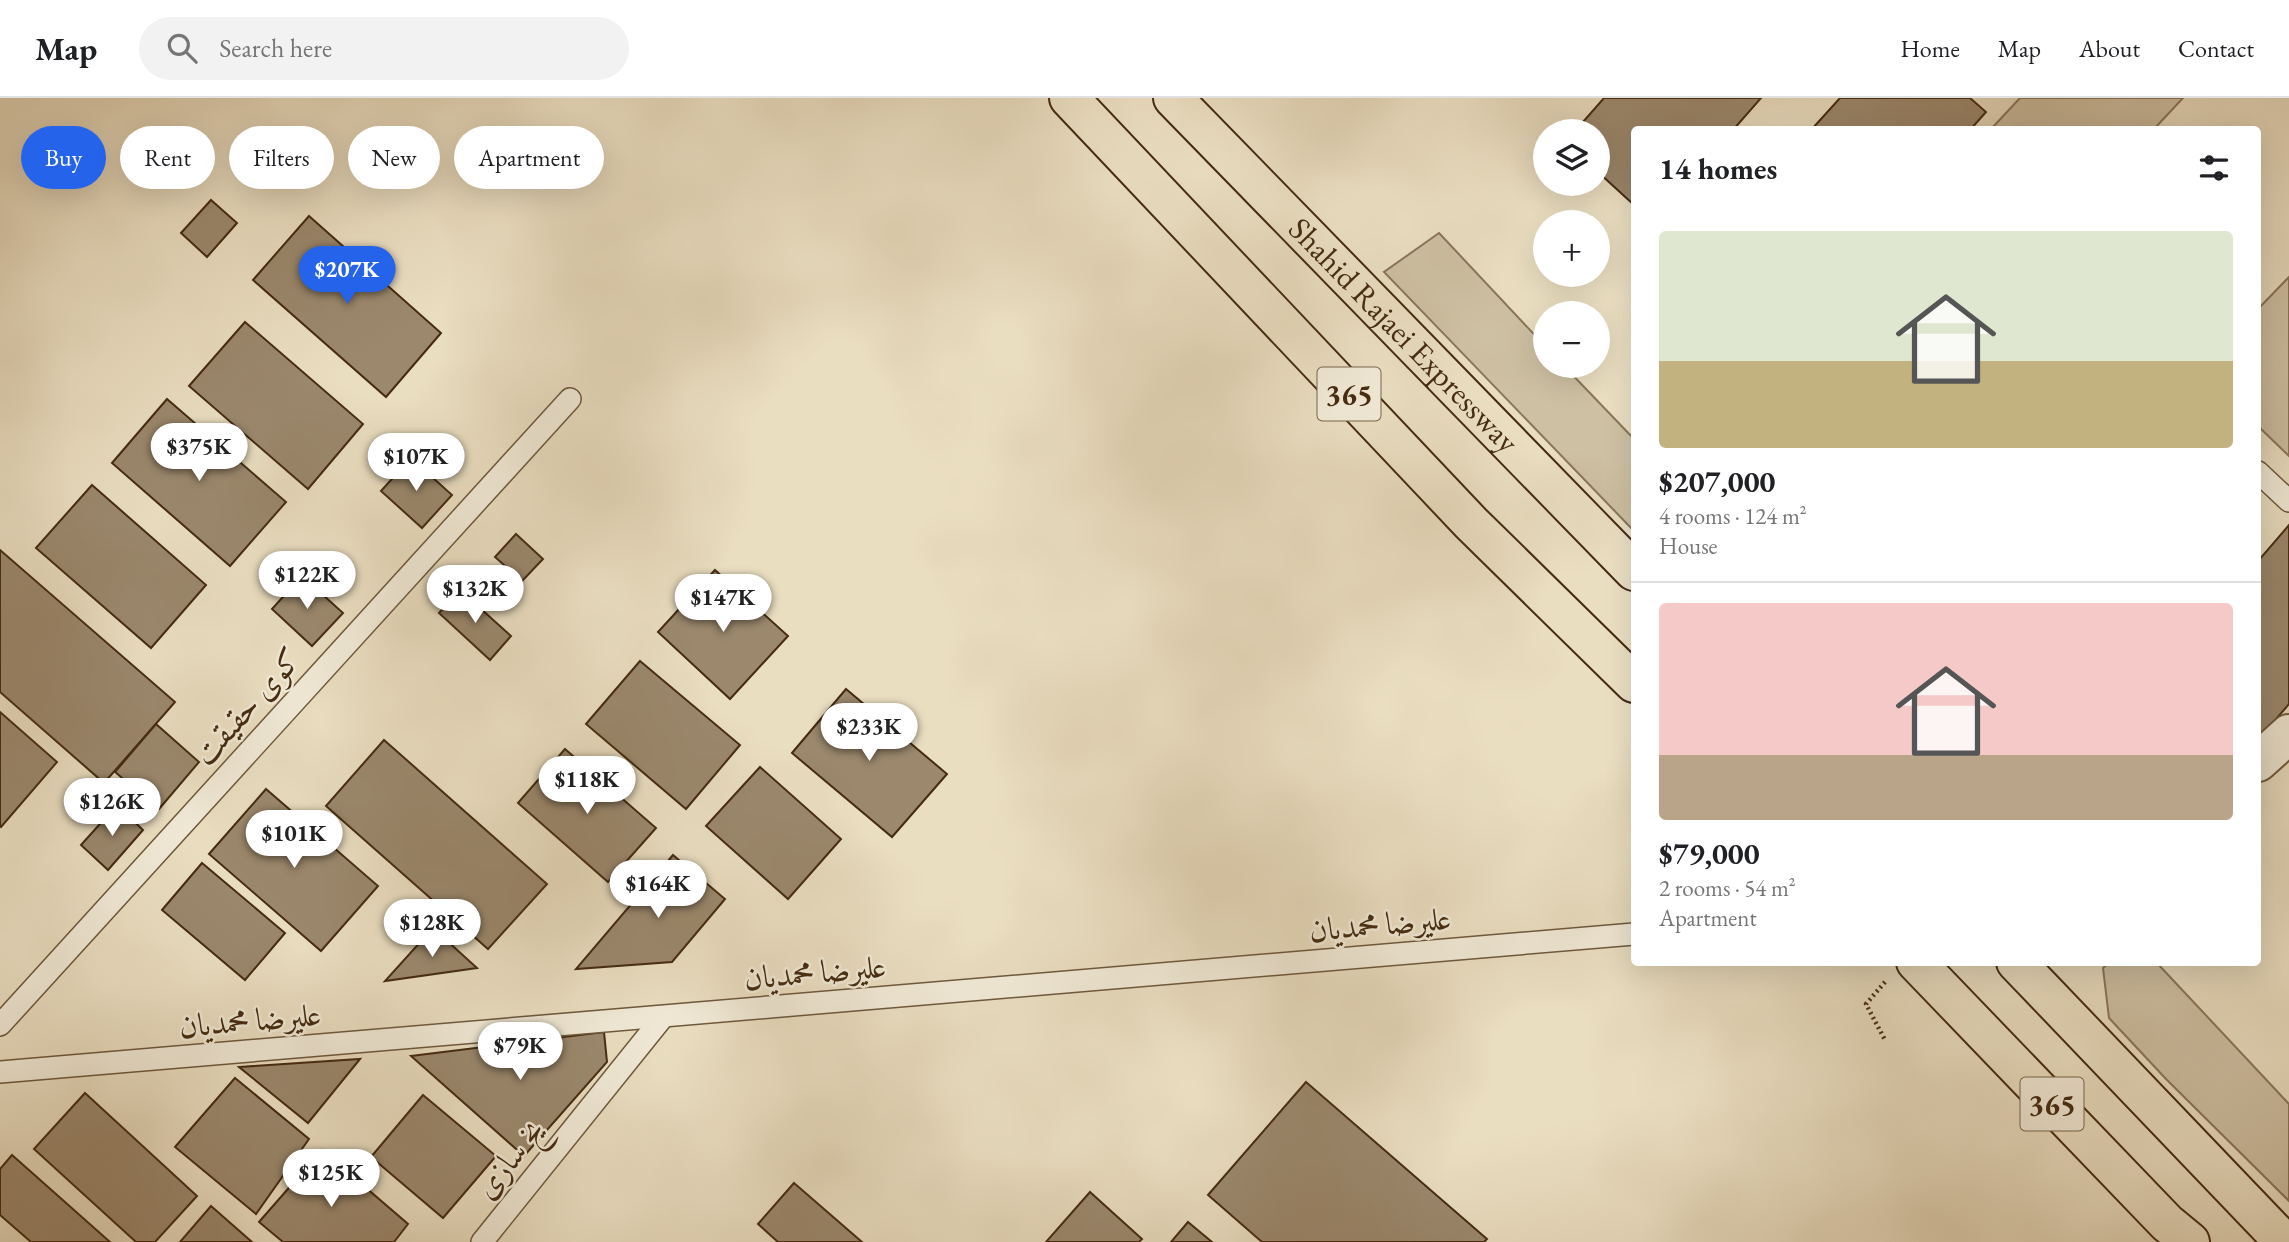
<!DOCTYPE html>
<meta charset="utf-8">
<style>
:root{--surface:#fff;--page:#f2f2f2;--text:#202124;--muted:#757577;--line:#e0e0e0;--accent:#2563eb}
body{margin:0;font-family:"EB Garamond",Amiri,serif;background:var(--page);color:var(--text);height:100vh;display:flex;flex-direction:column;font-size:26px;white-space:nowrap}
*{box-sizing:border-box;margin:0}
p{font-size:23px;color:var(--muted)}
.icon{flex:none;width:38px;height:38px;fill:none;stroke:currentColor;stroke-width:2;stroke-linecap:round;stroke-linejoin:round}
.map{position:relative;flex:1;overflow:hidden}
.panel{position:absolute;left:1631px;top:28px;width:630px;height:840px;display:flex;flex-direction:column;background:var(--surface);border-radius:7px;box-shadow:0 7px 28px #0002}
.panel>*{flex:none}
.hud{position:absolute;left:21px;top:28px;width:665px;height:63px;display:flex;gap:14px}
.controls{position:absolute;left:1533px;top:21px;display:grid;gap:14px}
.controls a{display:grid;place-items:center;width:77px;height:77px;border-radius:50%;background:var(--surface);box-shadow:0 7px 28px #0002;font-size:35px}
.price{position:absolute;translate:-50% -60px;padding:0 16px;border-radius:24px;background:#fff;color:#222;font-size:23px;line-height:46px;filter:drop-shadow(0 2px 4px #0008)}
.price::after{content:'';position:absolute;left:50%;top:42px;width:21px;height:16px;margin-left:-10px;background:inherit;clip-path:polygon(0 0,100% 0,50% 100%)}
.price.current{background:var(--accent);color:#fff}
ul{padding:0;list-style:none}
li{display:grid;align-content:center;gap:14px;height:371px;padding:0 28px}
li+li{border-top:2px solid var(--line)}
li span{display:grid;place-items:center;height:217px;border-radius:7px;color:#555}
li>.icon{margin-inline-start:auto}
span .icon{width:126px;height:126px;fill:#fffc;stroke-width:1}
li b{font-size:30px}
h2{display:flex;justify-content:space-between;align-items:center;height:84px;padding:0 28px;font-size:30px}
.chip{padding:0 24px;border-radius:32px;background:var(--surface);box-shadow:0 7px 28px #0002;font-size:24px;line-height:63px}
.chip.current{background:var(--accent);color:#fff}
header{display:flex;align-items:center;gap:42px;box-sizing:border-box;height:98px;padding:0 35px;background:var(--surface);border-bottom:2px solid var(--line)}
header strong{font-size:33px}
nav{display:flex;gap:38px;margin-inline-start:auto;font-size:24px}
.search{width:490px;height:63px;background:var(--page);display:flex;align-items:center;gap:18px;box-sizing:border-box;padding:0 24px;border-radius:38px;color:var(--muted);font-size:26px}
.map>svg:first-child{display:block}
.green{fill:#cec0a3;stroke:#8a765a;stroke-width:2}
.building{fill:#9b886d;stroke:#452b11;stroke-width:2}
.lines{fill:none;stroke-linecap:round;stroke-linejoin:round}
.service-casing{stroke:#6e583d;stroke-width:24}
.minor-casing{stroke:#6e583d;stroke-width:42}
.trunk-casing{stroke:#452b11;stroke-width:42}
.path{stroke:#452b11;stroke-width:4.5;stroke-dasharray:2 3.5;stroke-linecap:butt}
.service{stroke:#f1ead7;stroke-width:21}
.minor{stroke:#f1ead7;stroke-width:38}
.trunk{stroke:#eadec1;stroke-width:38}
.labels{text-anchor:middle;dominant-baseline:central;stroke-width:5;stroke-linejoin:round;paint-order:stroke}
.shield{fill:#f1ead7;stroke:#79644c;stroke-width:2}
.shield-label{font-size:30px;font-weight:bold;fill:#452b11}
.street-label{font-size:32px;fill:#452b11;stroke:#f1ead7}
</style>
<header>
<strong>Map</strong>
<div class="search"><svg class="icon" aria-label="search" viewBox="0 0 24 24"><circle cx="10" cy="10" r="6"/><path d="M15 15l6 6"/></svg>Search here</div>
<nav><a>Home</a><a>Map</a><a>About</a><a>Contact</a></nav>
</header>
<div class="map">
<svg width="2289" height="1144" viewBox="0 0 2289 1144">
<rect width="100%" height="100%" fill="#eadec1"/>
<filter id="stains"><feTurbulence type="fractalNoise" baseFrequency=".00286" numOctaves="4"/><feColorMatrix values="0 0 0 0 .2 0 0 0 0 .09 0 0 0 0 .02 0 0 0 .5 -.17"/></filter>
<radialGradient id="worn" r=".72"><stop offset=".6" stop-color="#630" stop-opacity="0"/><stop offset="1" stop-color="#630" stop-opacity=".3"/></radialGradient>
<g class="green">
<path d="M2020,0H2183L2154,31H1991Z"/>
<path d="M1439,135L1545,248V268H1564L1634,341V433L1384,174Z"/>
<path d="M2289,179V358L2258,328V211Z"/>
<path d="M2110,864L2157,865L2289,1006V1103L2166,981L2109,920L2103,870Z"/>
</g>
<g class="building">
<path d="M1604,0H1761L1733,32H1634V107L1598,74V33H1575Z"/>
<path d="M1840,0H1970L1986,14L1970,32H1811Z"/>
<path d="M211,102L237,125L207,159L181,135Z"/>
<path d="M309,118L441,235L386,299L253,182Z"/>
<path d="M245,224L363,326L308,391L189,288Z"/>
<path d="M167,301L286,404L230,468L112,365Z"/>
<path d="M411,360L452,397L422,430L381,393Z"/>
<path d="M92,387L206,487L151,550L36,450Z"/>
<path d="M2289,427V606L2258,642V463Z"/>
<path d="M516,436L543,461L522,483L495,459Z"/>
<path d="M0,452L175,604L104,685L0,594Z"/>
<path d="M715,472L788,538L730,601L658,534Z"/>
<path d="M302,478L343,515L312,548L272,511Z"/>
<path d="M460,492L511,538L490,562L439,515Z"/>
<path d="M640,563L740,647L686,711L586,626Z"/>
<path d="M846,591L947,676L892,739L792,655Z"/>
<path d="M0,614L57,664L1,729L0,728Z"/>
<path d="M156,626L199,664L159,711L115,674Z"/>
<path d="M384,642L547,786L488,851L326,708Z"/>
<path d="M565,651L656,730L608,784L518,705Z"/>
<path d="M760,669L841,741L788,801L706,728Z"/>
<path d="M266,691L378,788L321,853L209,756Z"/>
<path d="M117,707L143,732L108,772L81,747Z"/>
<path d="M673,757L725,801L672,864L576,871Z"/>
<path d="M202,765L285,835L245,882L162,812Z"/>
<path d="M433,830L477,870L385,883Z"/>
<path d="M604,934L607,964L524,1058L411,958Z"/>
<path d="M360,961L308,1025L239,969Z"/>
<path d="M235,980L309,1041L256,1116L175,1049Z"/>
<path d="M1306,984L1487,1141L1484,1144H1262L1208,1097Z"/>
<path d="M85,995L197,1098L155,1144H136L34,1051Z"/>
<path d="M423,997L496,1058L443,1120L371,1059Z"/>
<path d="M322,1052L408,1126L394,1144H283L259,1124Z"/>
<path d="M12,1057L110,1144H31L0,1117V1071Z"/>
<path d="M794,1085L862,1144H778L758,1126Z"/>
<path d="M1090,1094L1142,1141L1139,1144H1046Z"/>
<path d="M211,1108L252,1144H180Z"/>
<path d="M1188,1124L1212,1144H1171Z"/>
</g>
<g class="lines">
<g class="service-casing">
<g id="service">
<path d="M2258,374L2289,403"/>
<path d="M0,927L570,301"/>
<path d="M0,974L1634,836"/>
<path d="M482,1144L663,919"/>
</g>
</g>
<g class="minor-casing">
<path id="minor" d="M2258,664L2289,636"/>
</g>
<g class="trunk-casing">
<g id="trunk">
<path d="M1069,0L1471,425L1634,585"/>
<path id="s1" d="M1173,0L1634,473"/>
<path d="M1916,864L2167,1125L2190,1144"/>
<path d="M2016,864L2284,1144"/>
</g>
</g>
<path class="path" d="M1885,884L1866,906L1885,942"/>
<use href="#service" class="service"/>
<use href="#minor" class="minor"/>
<use href="#trunk" class="trunk"/>
</g>
<g class="labels">
<g class="shield">
<rect x="1317.5" y="269.5" width="63" height="53" rx="5"/>
<rect x="2020.5" y="979.5" width="63" height="53" rx="5"/>
</g>
<g class="shield-label">
<text x="1349" y="296">365</text>
<text x="2052" y="1006">365</text>
</g>
<g class="street-label">
<text stroke="none"><textPath href="#s1" startOffset="331">Shahid Rajaei Expressway</textPath></text>
<text transform="translate(247 608) rotate(-48)">کوی حقیقت</text>
<text transform="translate(1380 826) rotate(-5)">علیرضا محمدیان</text>
<text transform="translate(815 874) rotate(-5)">علیرضا محمدیان</text>
<text transform="translate(250 922) rotate(-5)">علیرضا محمدیان</text>
<text transform="translate(509 1061) rotate(-51)">یخ سازی</text>
</g>
</g>
<rect width="100%" height="100%" filter="url(#stains)"/>
<rect width="100%" height="100%" fill="url(#worn)"/>
</svg>
<div class="controls">
<a><svg class="icon" aria-label="layers" viewBox="0 0 24 24"><path d="M12 4l9 5-9 5-9-5zM3 14l9 5 9-5"/></svg></a>
<a>+</a>
<a>−</a>
</div>
<b class="price current" style="left:347px;top:208px">$207K</b>
<b class="price" style="left:199px;top:385px">$375K</b>
<b class="price" style="left:416px;top:395px">$107K</b>
<b class="price" style="left:307px;top:513px">$122K</b>
<b class="price" style="left:475px;top:527px">$132K</b>
<b class="price" style="left:723px;top:536px">$147K</b>
<b class="price" style="left:869px;top:665px">$233K</b>
<b class="price" style="left:587px;top:718px">$118K</b>
<b class="price" style="left:112px;top:740px">$126K</b>
<b class="price" style="left:294px;top:772px">$101K</b>
<b class="price" style="left:658px;top:822px">$164K</b>
<b class="price" style="left:432px;top:861px">$128K</b>
<b class="price" style="left:520px;top:984px">$79K</b>
<b class="price" style="left:331px;top:1111px">$125K</b>
<div class="hud">
<a class="chip current">Buy</a>
<a class="chip">Rent</a>
<a class="chip">Filters</a>
<a class="chip">New</a>
<a class="chip">Apartment</a>
</div>
<section class="panel">
<h2>14 homes<svg class="icon" aria-label="filters" viewBox="0 0 24 24"><path d="M4 7h16M4 17h16"/><circle cx="9" cy="7" r="2"/><circle cx="15" cy="17" r="2"/></svg></h2>
<ul>
<li><span style="background:linear-gradient(#dfe7d0 60%,#c2b280 0)"><svg class="icon" aria-label="home" viewBox="0 0 24 24"><path d="M3 11l9-7 9 7M6 9v11h12V9"/></svg></span><div><b>$207,000</b><p>4 rooms · 124 m²</p><p>House</p></div></li>
<li><span style="background:linear-gradient(#f6c9c9 70%,#b9a48a 0)"><svg class="icon" aria-label="home" viewBox="0 0 24 24"><path d="M3 11l9-7 9 7M6 9v11h12V9"/></svg></span><div><b>$79,000</b><p>2 rooms · 54 m²</p><p>Apartment</p></div></li>
</ul>
</section>
</div>
